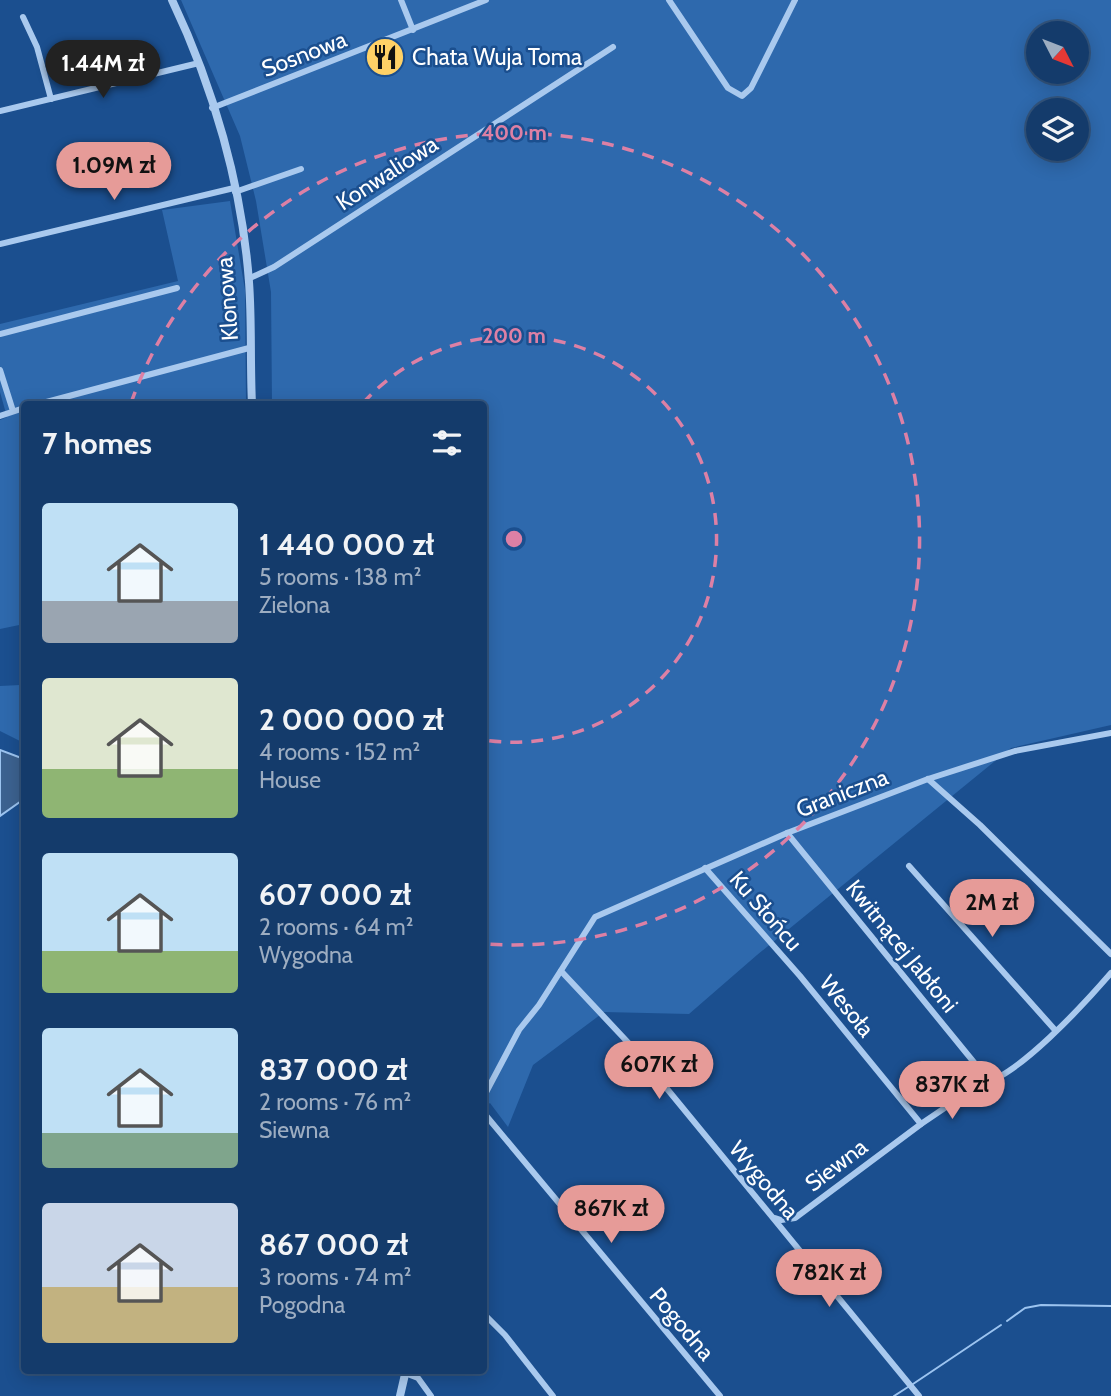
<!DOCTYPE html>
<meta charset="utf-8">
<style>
:root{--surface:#143b6b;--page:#214673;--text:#f1f3f6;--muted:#9dadc1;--line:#33557e;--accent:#e69b98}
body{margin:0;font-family:Cabin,sans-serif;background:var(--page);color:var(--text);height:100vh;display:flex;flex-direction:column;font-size:26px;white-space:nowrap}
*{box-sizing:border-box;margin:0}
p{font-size:23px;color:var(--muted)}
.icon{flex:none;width:38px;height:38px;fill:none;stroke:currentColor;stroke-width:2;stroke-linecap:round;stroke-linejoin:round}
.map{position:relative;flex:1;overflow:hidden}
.sheet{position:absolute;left:21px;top:401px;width:466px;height:973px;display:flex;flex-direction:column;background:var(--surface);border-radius:7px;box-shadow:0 4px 18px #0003,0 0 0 2px var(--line)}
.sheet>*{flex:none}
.needle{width:46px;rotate:132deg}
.fabs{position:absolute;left:1026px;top:21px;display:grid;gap:14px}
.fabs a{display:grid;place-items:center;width:63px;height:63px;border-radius:50%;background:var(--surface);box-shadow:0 4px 18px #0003,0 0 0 2px var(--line);font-size:35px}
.price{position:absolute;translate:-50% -60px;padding:0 16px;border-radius:24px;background:var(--accent);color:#111;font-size:23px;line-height:46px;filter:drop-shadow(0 2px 4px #0008)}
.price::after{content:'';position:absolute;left:50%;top:42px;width:21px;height:16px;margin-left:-10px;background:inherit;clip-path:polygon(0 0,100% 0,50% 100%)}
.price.on{background:#222;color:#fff}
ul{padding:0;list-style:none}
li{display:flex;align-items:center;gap:21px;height:175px;padding:0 21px}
li span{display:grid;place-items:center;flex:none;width:196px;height:140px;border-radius:7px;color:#555}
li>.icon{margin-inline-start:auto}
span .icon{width:84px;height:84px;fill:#fffc;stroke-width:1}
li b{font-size:30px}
h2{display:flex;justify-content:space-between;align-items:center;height:84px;padding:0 21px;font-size:30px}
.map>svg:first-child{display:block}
.green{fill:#2e69ad;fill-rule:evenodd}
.water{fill:#3c6290;stroke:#9cc4f0;stroke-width:2}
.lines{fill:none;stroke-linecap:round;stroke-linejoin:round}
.stream{stroke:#9cc4f0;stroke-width:2}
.minor{stroke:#a9c9ee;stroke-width:6}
.tertiary{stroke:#a9c9ee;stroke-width:8}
.ring{fill:none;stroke:#dd80a5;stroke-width:3.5;stroke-dasharray:12 9}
.labels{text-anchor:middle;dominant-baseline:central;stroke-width:5;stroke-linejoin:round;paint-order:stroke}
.street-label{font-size:23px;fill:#fff;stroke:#1b4f8f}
.poi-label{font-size:23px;fill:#fff;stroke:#1b4f8f;text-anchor:start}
.centre{fill:#dd80a5;stroke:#1b4f8f;stroke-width:3.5}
.ring-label{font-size:21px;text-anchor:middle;font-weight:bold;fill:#dd80a5;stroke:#1b4f8f;stroke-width:5;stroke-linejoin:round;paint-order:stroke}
</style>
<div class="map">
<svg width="1111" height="1396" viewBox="0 0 1111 1396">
<rect width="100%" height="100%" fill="#1b4f8f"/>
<g class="green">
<path d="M181,0H1111V725L1011,748L757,955L689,1014L604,1012L533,1065L508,1127L490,1103L483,1108V404H272L271,292L256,201L240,136ZM1038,33H1076V72H1038ZM1038,110H1076V149H1038Z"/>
<path d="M230,201L245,290L246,404H24V624L0,629V420L7,417L0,392V324L178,281L162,210Z"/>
<path d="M20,685L24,693V712L20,714L24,720V743L0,731V686Z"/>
</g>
<g class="water">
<path d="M88,56L102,60L96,76L89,79L83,75L82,65Z"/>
<path d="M0,750L24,759V799L0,816Z"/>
</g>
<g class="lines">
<g class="stream">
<path d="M1007,1321L1025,1308L1041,1305L1111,1306"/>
<path d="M913,1384L1001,1325"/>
<path d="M894,1396L908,1387"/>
</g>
<g class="minor">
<path d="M401,0L413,30"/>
<path d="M669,0L728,88L742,96L751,88L795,0"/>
<path d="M23,17L37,47L51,99"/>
<path d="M212,108L486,0"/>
<path d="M0,111L199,63"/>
<path d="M235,192L301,169"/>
<path d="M0,244L234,188"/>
<path d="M248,279L274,267L613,47"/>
<path d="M0,334L177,288"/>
<path d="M0,370L13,411"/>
<path d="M39,404L249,348"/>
<path d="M0,416L24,408"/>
<path d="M928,779L980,825L1111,954"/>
<path d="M787,833L990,1082"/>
<path d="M909,866L1055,1030"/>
<path d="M705,868L800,976L921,1124"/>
<path d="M561,971L636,1051L919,1396"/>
<path d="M483,1098L519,1030L539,1005L595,917L787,833L928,779L1015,751L1111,733"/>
<path d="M483,1112L720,1396"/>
<path d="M775,1218L781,1220L795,1218L921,1124L980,1084C1016,1079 1086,1002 1111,973"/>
<path d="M483,1313L505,1335L553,1396"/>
<path d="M405,1373L418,1378L431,1396"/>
</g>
<g class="tertiary">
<path d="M172,0C213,86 242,186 249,282C252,322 250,363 252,404"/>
<path d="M400,1396L406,1370"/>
</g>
</g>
<g class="ring">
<path d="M363 403A203 203 0 1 1 484 740"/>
<path d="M131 403A406 406 0 1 1 486 944"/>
</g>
<defs>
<g id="restaurant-disc" transform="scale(2.0125)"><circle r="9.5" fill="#ffd166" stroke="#1b4f8f"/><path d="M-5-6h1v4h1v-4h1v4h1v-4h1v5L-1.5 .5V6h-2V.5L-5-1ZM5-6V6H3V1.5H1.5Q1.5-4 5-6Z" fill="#111"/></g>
</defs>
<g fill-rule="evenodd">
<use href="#restaurant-disc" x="385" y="57"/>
</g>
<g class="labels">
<g class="street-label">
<text transform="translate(304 54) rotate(-21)">Sosnowa</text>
<text transform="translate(387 173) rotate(-33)">Konwaliowa</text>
<text transform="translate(227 299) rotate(-94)">Klonowa</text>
<text transform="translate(842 793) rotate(-21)">Graniczna</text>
<text transform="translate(766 911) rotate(49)">Ku Słońcu</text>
<text transform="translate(902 946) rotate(51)">Kwitnącej Jabłoni</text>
<text transform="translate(847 1006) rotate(51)">Wesoła</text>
<text transform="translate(836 1165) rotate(-37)">Siewna</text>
<text transform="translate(764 1180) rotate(50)">Wygodna</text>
<text transform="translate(682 1324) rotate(50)">Pogodna</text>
</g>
<g class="poi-label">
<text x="412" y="57">Chata Wuja Toma</text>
</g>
</g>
<circle cx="514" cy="539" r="10" class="centre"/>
<g class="ring-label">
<text x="514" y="140">400 m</text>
<text x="514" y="343">200 m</text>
</g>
</svg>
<div class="fabs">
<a><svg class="needle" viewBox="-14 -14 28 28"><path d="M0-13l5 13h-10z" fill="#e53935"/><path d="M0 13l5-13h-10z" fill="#9dadc1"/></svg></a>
<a><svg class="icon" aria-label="layers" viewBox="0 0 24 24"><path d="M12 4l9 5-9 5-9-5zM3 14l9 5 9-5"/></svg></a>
</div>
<b class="price on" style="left:103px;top:100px">1.44M zł</b>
<b class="price" style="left:114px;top:202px">1.09M zł</b>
<b class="price" style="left:992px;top:939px">2M zł</b>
<b class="price" style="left:659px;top:1101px">607K zł</b>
<b class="price" style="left:952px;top:1121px">837K zł</b>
<b class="price" style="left:611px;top:1245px">867K zł</b>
<b class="price" style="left:829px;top:1309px">782K zł</b>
<section class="sheet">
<h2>7 homes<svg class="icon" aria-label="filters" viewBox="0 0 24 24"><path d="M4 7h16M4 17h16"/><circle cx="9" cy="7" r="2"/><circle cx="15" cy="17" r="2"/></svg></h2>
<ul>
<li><span style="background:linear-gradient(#bfe0f5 70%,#9aa5b1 0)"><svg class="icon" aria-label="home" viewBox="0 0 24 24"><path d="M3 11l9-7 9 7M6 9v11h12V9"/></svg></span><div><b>1 440 000 zł</b><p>5 rooms · 138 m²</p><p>Zielona</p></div></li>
<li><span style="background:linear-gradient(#dfe7d0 65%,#8fb573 0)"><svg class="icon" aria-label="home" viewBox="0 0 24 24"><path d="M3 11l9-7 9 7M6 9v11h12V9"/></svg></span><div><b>2 000 000 zł</b><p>4 rooms · 152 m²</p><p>House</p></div></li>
<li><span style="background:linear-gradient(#bfe0f5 70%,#8fb573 0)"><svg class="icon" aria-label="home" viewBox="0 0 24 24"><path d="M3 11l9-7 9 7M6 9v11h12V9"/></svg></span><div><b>607 000 zł</b><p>2 rooms · 64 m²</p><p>Wygodna</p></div></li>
<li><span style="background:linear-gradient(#bfe0f5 75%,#7fa58c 0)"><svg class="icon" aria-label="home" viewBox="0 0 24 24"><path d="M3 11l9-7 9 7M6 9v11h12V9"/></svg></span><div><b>837 000 zł</b><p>2 rooms · 76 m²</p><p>Siewna</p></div></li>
<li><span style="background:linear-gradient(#c9d6e8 60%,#c2b280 0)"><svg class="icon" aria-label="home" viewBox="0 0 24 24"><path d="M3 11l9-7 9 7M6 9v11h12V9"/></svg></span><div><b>867 000 zł</b><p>3 rooms · 74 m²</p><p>Pogodna</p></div></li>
</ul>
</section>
</div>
